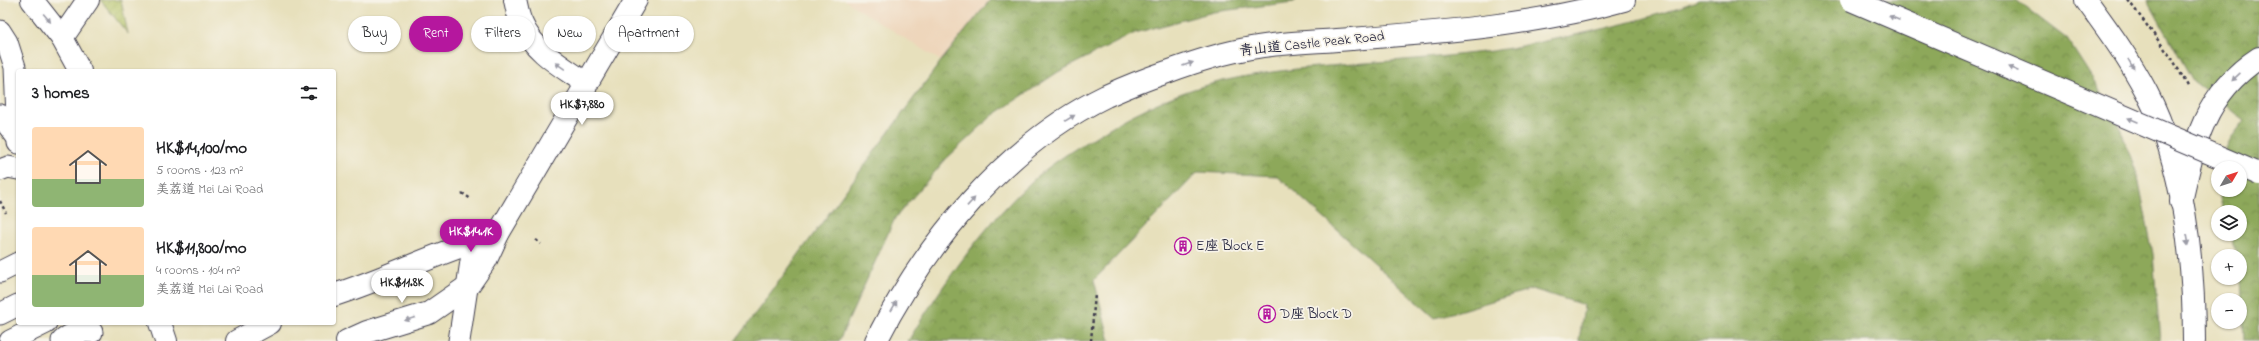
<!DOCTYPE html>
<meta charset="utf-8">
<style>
:root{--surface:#fff;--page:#f6f6f6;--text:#202124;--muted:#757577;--accent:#b5179e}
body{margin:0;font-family:"Indie Flower","LXGW WenKai TC",sans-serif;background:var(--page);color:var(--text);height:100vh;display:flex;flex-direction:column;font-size:15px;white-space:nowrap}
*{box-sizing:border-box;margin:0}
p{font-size:13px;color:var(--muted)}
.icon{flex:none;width:22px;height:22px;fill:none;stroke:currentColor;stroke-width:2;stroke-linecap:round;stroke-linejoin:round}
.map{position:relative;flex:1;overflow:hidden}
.sheet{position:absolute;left:16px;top:69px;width:320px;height:256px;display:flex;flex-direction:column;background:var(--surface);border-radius:4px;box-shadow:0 1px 3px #0004}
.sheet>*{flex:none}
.top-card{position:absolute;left:348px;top:16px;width:380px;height:36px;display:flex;gap:8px}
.needle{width:26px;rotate:51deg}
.fabs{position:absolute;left:2211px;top:161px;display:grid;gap:8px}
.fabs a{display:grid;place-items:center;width:36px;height:36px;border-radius:50%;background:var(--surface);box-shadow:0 1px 3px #0004;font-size:20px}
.price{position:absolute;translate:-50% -34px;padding:0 9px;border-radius:14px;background:#fff;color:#222;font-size:13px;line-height:26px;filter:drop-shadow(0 1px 2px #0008)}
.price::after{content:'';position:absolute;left:50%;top:24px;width:12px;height:9px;margin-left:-6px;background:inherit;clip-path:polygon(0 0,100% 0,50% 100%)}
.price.selected{background:var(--accent);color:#fff}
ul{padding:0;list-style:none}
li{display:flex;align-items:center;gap:12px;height:100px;padding:0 16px}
li span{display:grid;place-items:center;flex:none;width:112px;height:80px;border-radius:4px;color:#555}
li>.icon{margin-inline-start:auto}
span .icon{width:48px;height:48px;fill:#fffc;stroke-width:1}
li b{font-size:17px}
h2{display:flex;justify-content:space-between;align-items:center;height:48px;padding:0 16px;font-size:17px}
.tag{padding:0 14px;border-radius:18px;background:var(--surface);box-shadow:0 1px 3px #0004;font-size:14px;line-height:36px}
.tag.selected{background:var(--accent);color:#fff}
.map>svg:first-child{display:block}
.built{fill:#eed6bb}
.forest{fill:url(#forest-crowns);stroke:#58654a}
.garden{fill:url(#garden-furrows);stroke:#6a7250}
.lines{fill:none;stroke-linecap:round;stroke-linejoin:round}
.service-casing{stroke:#403e4e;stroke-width:23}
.pedestrian-casing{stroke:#403e4e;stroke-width:24}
.minor-casing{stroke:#403e4e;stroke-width:24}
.secondary-casing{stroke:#403e4e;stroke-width:24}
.primary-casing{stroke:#403e4e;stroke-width:24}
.trunk-casing{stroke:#403e4e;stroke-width:24}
.path{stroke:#403e4e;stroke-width:2.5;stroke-dasharray:3 3;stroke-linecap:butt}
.service{stroke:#fff;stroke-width:21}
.pedestrian{stroke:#fff;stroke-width:22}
.minor{stroke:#fff;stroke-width:22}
.secondary{stroke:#fff;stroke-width:22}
.primary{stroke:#fff;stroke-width:22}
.trunk{stroke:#fff;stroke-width:22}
.motorway-bridge-casing{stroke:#403e4e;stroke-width:24;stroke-linecap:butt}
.motorway-bridge{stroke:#fff;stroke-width:22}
.oneway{fill:#9c9ca7}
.labels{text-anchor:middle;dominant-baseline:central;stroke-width:3.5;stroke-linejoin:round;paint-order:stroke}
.street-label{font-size:14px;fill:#22223b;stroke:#f7f3e8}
.poi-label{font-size:14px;fill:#22223b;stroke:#f7f3e8;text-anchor:start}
</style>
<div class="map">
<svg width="2259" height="341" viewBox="0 0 2259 341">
<defs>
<pattern id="forest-crowns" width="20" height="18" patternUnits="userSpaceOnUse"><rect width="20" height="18" fill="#8da85a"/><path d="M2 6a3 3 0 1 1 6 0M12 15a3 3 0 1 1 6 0" fill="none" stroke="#73884c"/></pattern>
<pattern id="garden-furrows" width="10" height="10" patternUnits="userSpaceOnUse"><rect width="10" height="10" fill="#b2c265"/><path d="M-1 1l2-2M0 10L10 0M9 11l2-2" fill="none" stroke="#99a659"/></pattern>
</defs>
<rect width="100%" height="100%" fill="#f7f3e8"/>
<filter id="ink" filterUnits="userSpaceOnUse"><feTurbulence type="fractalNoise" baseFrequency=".025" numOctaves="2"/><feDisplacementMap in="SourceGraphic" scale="8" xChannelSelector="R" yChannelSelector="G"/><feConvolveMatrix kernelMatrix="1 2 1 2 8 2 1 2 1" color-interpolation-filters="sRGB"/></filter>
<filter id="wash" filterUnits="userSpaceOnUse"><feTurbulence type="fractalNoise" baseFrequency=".012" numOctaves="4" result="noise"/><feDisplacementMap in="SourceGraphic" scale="16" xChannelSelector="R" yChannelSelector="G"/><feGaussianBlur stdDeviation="0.9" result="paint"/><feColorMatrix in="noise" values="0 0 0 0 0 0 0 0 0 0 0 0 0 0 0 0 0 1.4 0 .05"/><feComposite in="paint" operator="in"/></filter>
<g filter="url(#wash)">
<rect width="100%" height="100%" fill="#e7e0bc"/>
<path class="built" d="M844,0H990L941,61Z"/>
<g class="forest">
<path d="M990,0H1294V2L1213,12L1135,33L1058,72L992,116L946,159L895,218L839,341H735L941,61Z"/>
<path d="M1699,0H2016L2067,39L2096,84L2121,130L2138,177L2153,254L2160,341H1579L1584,305L1532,289L1435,318L1277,176L1198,172L1094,280L1110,341H908C943,284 981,229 1030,183C1048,166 1071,151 1093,138C1121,120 1150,105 1182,93C1240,72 1304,68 1365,63C1408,60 1450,56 1492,51C1512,48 1531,44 1550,40C1601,30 1651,19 1699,0Z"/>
<path d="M2148,0H2259V341H2244L2240,256H2237L2230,234H2240V212H2224L2218,192V190H2240V168L2219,162L2231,138L2245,120L2193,81Z"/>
</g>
<path class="garden" d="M100,0H121L128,34L103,3Z"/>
</g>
<g filter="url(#ink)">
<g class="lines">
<g class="service-casing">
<g id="service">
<path d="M0,31L7,42L15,67L18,143"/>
<path d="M0,115L16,136"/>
<path d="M0,170L8,167L18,169"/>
<path d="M0,272L18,263"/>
<path d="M0,314L18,305"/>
<path d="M10,341L46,323"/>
<path d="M62,341C71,333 79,331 92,332"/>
<path d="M459,341L474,241"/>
</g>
</g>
<g class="pedestrian-casing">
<path id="pedestrian" d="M62,38L88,0"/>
</g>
<g class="minor-casing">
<path id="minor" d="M515,0C517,8 518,17 522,24C534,52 563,67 587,84"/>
</g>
<g class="secondary-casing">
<g id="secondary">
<path d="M334,295C390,277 442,250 498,234"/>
<path d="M237,341L270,323"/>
<path d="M347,341L367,332L429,313L468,286L486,260L498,234L636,0"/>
</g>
</g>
<g class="primary-casing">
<g id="primary">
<path d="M32,0L62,38L80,71"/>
<path d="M2086,0C2108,30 2130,60 2147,93C2184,164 2194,262 2194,341"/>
<path d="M160,323L166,341"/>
<path d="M876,341C926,243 1005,145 1106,96C1126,87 1146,79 1167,72C1194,62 1222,53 1251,48C1284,42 1318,42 1351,39C1442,32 1536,25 1624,0"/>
</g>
</g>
<g class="trunk-casing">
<path id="trunk" d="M2181,202C2194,143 2205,93 2259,58"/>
</g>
<g class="path">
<path d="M2128,0L2173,60L2189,88"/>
<path d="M462,193L471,199"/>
<path d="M0,201L6,213"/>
<path d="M536,240L541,244"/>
<path d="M1091,341L1095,294"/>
</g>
<use href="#service" class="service"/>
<use href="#pedestrian" class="pedestrian"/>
<use href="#minor" class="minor"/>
<use href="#secondary" class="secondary"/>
<use href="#primary" class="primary"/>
<use href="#trunk" class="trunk"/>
<g class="motorway-bridge-casing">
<path id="motorway-bridge" d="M1851,0L2259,174"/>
</g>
<use href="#motorway-bridge" class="motorway-bridge"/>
</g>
<defs><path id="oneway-solid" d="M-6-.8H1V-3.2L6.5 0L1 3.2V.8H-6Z"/></defs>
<g class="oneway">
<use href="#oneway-solid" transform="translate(47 18) rotate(50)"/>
<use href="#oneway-solid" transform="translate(1894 18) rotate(-157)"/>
<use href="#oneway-solid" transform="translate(1188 64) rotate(-19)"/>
<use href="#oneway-solid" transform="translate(2131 64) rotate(59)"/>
<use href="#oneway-solid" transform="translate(560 66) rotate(-145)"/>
<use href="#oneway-solid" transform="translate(2013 69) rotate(-157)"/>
<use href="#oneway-solid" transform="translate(2236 77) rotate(137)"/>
<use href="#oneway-solid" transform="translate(1070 118) rotate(-31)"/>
<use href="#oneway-solid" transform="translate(2133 120) rotate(-157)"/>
<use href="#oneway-solid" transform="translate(971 202) rotate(-47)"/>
<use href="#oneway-solid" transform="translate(2187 240) rotate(81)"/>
<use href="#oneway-solid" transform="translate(894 306) rotate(-60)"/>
<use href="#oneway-solid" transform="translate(410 319) rotate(163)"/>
</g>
</g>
<defs>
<g id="building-ring" transform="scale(0.9)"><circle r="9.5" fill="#f7f3e8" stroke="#b5179e" stroke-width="1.5"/><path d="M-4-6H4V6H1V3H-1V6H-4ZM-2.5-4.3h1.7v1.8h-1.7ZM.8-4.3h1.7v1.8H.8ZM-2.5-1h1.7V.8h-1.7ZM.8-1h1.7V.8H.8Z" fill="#b5179e"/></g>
</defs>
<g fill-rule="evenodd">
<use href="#building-ring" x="1183" y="246"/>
<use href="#building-ring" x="1267" y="314"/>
</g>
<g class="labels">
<g class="street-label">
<text transform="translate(1312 44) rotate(-6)">青山道 Castle Peak Road</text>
</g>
<g class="poi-label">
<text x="1196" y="246">E座 Block E</text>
<text x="1280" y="314">D座 Block D</text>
</g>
</g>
</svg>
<div class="fabs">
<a><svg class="needle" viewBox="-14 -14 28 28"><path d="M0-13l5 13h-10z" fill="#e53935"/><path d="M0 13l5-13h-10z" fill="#757577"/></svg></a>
<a><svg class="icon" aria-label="layers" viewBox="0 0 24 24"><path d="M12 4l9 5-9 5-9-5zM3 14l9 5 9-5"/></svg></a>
<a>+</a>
<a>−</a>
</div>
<b class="price" style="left:582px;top:126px">HK$7,880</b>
<b class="price selected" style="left:471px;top:253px">HK$14.1K</b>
<b class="price" style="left:402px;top:304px">HK$11.8K</b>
<div class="top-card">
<a class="tag">Buy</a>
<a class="tag selected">Rent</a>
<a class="tag">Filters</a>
<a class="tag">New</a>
<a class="tag">Apartment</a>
</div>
<section class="sheet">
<h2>3 homes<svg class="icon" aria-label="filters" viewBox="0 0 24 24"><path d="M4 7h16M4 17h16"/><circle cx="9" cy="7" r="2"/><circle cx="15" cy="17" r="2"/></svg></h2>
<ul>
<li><span style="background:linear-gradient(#ffd9b3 65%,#8fb573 0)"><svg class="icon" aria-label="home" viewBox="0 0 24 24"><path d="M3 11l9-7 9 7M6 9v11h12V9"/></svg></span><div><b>HK$14,100/mo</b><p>5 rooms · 123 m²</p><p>美荔道 Mei Lai Road</p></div></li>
<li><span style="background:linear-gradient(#ffd9b3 60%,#8fb573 0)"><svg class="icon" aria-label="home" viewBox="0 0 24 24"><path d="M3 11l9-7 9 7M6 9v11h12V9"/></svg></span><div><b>HK$11,800/mo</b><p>4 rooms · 104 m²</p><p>美荔道 Mei Lai Road</p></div></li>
</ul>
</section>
</div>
